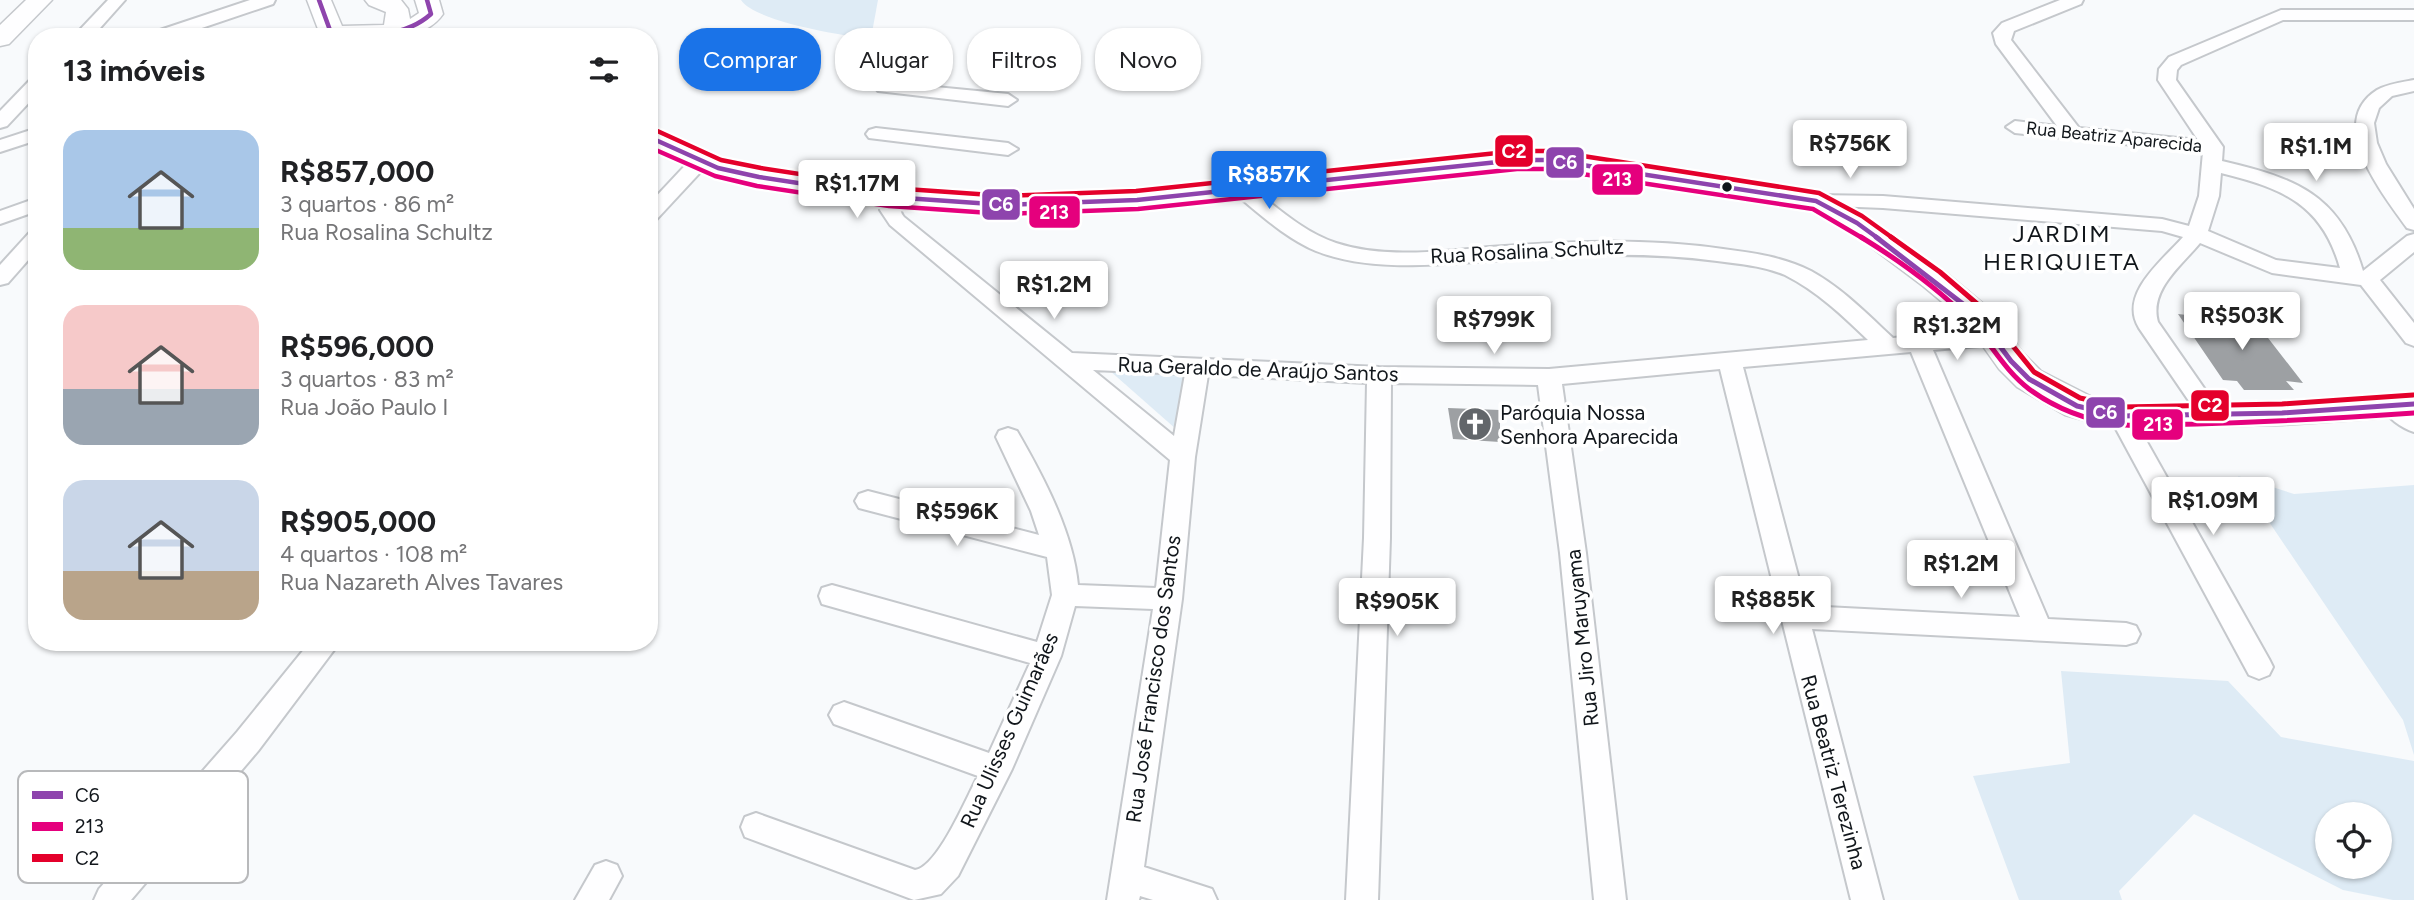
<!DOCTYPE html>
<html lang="pt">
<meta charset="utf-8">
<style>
:root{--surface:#fff;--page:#f6f6f6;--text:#202124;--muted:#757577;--accent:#1a73e8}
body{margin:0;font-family:Figtree,sans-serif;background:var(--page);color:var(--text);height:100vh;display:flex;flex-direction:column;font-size:26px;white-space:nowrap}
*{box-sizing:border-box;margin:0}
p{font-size:23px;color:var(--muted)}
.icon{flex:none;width:38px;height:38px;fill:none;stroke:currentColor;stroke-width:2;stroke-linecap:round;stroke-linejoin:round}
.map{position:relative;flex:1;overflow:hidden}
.sheet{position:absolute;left:28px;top:28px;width:630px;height:623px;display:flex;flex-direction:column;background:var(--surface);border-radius:28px;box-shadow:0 2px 5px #0004}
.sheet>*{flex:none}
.guide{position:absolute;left:679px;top:28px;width:665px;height:63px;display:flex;gap:14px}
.controls{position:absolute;left:2315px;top:802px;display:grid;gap:14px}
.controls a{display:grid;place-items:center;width:77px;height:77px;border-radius:50%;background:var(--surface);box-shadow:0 2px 5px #0004;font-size:35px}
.price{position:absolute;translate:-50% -60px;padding:0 16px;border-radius:7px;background:#fff;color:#222;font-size:23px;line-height:46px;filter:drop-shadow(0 2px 4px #0008)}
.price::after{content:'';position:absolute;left:50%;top:42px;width:21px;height:16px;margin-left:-10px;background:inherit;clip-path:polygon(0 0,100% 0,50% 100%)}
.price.on{background:var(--accent);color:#fff}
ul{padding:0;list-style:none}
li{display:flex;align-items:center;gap:21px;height:175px;padding:0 35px}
li span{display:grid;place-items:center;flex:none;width:196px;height:140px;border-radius:21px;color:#555}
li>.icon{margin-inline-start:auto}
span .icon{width:84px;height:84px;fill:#fffc;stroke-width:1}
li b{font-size:30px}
h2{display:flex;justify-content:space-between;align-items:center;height:84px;padding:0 35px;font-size:30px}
.pill{padding:0 24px;border-radius:28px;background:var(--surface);box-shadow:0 2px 5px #0004;font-size:24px;line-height:63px}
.pill.on{background:var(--accent);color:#fff}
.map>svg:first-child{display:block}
.green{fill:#deebf5;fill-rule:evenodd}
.building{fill:#9da0a3}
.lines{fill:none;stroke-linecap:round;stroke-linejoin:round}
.street-casing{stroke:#c5c8cc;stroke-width:4}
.secondary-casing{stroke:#c5c8cc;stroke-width:3}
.street{fill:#fefeff;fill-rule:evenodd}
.secondary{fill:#fefeff;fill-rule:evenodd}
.bus-1-far1-casing{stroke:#fff;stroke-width:9}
.bus-1-casing{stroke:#fff;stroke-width:10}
.bus-2-far1-casing{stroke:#fff;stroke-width:9}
.bus-2-casing{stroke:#fff;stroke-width:10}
.bus-3-far1-casing{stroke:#fff;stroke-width:9}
.bus-3-casing{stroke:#fff;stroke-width:10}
.bus-1-far1{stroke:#8e44ad;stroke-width:4.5}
.bus-1{stroke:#8e44ad;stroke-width:5}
.bus-2-far1{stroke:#e5007d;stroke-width:4.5}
.bus-2{stroke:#e5007d;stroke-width:5}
.bus-3-far1{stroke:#e4002b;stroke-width:4.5}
.bus-3{stroke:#e4002b;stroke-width:5}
.bus-dot{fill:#11161b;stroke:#fff;stroke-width:2.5}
.labels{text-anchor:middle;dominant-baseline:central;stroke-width:7;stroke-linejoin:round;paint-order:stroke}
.far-street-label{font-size:18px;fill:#11161b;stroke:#fff}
.street-label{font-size:21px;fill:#11161b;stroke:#fff}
.poi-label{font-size:21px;fill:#11161b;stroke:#fff;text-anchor:start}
.quarter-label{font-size:24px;letter-spacing:2px;fill:#11161b;stroke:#fff}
.key{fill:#fff;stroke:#b8b9bb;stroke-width:2}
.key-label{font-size:19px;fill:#11161b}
.line-badge{stroke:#fff;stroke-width:2.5}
.badge-label{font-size:19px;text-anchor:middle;font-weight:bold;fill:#fff}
</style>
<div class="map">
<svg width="2414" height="900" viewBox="0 0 2414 900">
<rect width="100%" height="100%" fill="#f8fafc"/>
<g class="green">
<path d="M741,0H878L871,38C845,37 754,21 741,0Z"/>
<path d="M1109,370L1189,373L1176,429Z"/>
<path d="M2238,476L2294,494L2414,485V755L2403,720Z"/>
<path d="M2061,671L2228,681L2281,737L2414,761V900H2393L2343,890L2194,814L2119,891L2122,900H2019L1973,776L2070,763ZM2328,814H2380V866H2328Z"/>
</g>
<g class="building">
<path d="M2178,314L2205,317L2251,316L2303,383L2286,381L2294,390H2244L2237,381L2223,380Z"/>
<path d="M1448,408L1500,410V442L1453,439Z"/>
</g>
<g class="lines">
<g class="street-casing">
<g id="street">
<path d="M108,0H125L92,37H73Z"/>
<path d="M250,0H275L273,4L175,37H148L151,33Z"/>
<path d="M2060,0H2083L2081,4L2014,31L2011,40L2079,128L2198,140L2158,80L2159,69L2169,57L2281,10H2414V20H2283L2181,65L2177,70L2176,80L2223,147L2222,161C2295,178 2340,194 2363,271L2407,236L2414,234V252L2380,280L2414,323V346L2406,343L2361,285L2272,273L2200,243C2181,266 2149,290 2158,322L2222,414L2218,420L2210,423L2202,420L2139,328C2118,294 2163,260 2183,237L2162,231L1883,208L1809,205L1806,201L1809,197L1816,195L1883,196L2162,219L2189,226L2199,196L2203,152L2015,133L2006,127L2015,121L2057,126L1996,44L1993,33L2002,23ZM2221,173C2282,188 2322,204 2340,268L2276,260L2208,231L2219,196Z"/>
<path d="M37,78V94L7,126L0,128V111L31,79Z"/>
<path d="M2414,80V91L2392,96L2379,108L2374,123L2377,143L2386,164L2414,209V230L2407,228C2383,194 2325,123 2377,90C2387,84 2403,82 2414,80Z"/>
<path d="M884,82L1008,94L1017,100L1008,106L878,91L875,87Z"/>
<path d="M37,128V140L0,152V140Z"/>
<path d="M876,128L1008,143L1018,149L1008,155L869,138L866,134L869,130Z"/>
<path d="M701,154L711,160L708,164L656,220L649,222V204L694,156Z"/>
<path d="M1241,183L1248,185C1275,206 1303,232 1336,243C1384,259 1441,251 1490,247C1569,241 1645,238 1723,249C1754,253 1783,257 1811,271C1842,288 1867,314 1893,338L1991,329L1999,332L2002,337L1999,342L1991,345L1933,350L2048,619L2126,623L2136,626L2140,634L2136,642L2126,645L1812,629L1883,900H1851L1720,369L1562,384L1586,553L1626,900H1594L1560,553L1538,385L1391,383L1390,538L1378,900H1346L1364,538L1367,383L1208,375L1195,457L1182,599L1144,867L1212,889L1217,900H1153L1140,896L1139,900H1107L1153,609L1075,606L1061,656L1012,769L958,876L941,894L914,900L745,837L741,827L745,817L756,813L915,870C938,867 967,796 978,776L834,724L829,715L834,706L844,702L989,753L1030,663L822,604L819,596L822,588L832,585L1037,642L1052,595L1047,557L859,508L855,501L859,494L868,491L1039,535L1031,511L996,437L999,431L1008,428L1017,431C1043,476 1073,532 1078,585L1156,588L1170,460L890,225L880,210L883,193H897C902,200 897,209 904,217L1072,353L1379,367L1549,369L1868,340C1843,316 1817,291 1785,275C1764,266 1740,264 1717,261C1636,250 1556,256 1474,262C1423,266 1365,270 1316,251C1285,238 1260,214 1234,193L1231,189L1234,185ZM1911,352L2020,617L1806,606L1743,367ZM1093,370L1185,374L1174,436Z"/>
<path d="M37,198V211L0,224V211Z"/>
<path d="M37,231V250L8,283L0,285V265L30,232Z"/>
<path d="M2392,398L2400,400L2414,410V432C2401,428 2387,417 2380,406L2384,400Z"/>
<path d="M2121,407L2129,410L2269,659L2273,667L2269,675L2259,679L2249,675L2109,416L2113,410Z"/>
<path d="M310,642H340L258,751L131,900H94L99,889L237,732Z"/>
<path d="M606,861L617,865L622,876L609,900H575L595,865Z"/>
</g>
</g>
<g class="secondary-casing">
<g id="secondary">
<path d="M26,0H52L9,44L0,46V25Z"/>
<path d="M307,0H331L342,26L384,25L386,12L369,5L365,0H401L408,9L410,19L419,13L415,0H439L443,14C420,48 359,37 321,37Z"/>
<path d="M649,129L727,161L759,168L890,188L1006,196L1137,191L1517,152H1550L1826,195L1867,217L1945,272L1987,307L2023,353L2041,371L2098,400L2121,404L2282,401L2414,392V416L2282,425L2121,428L2098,424L2065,415L2017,387L1999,369L1965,321L1923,286L1847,229L1808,209L1550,168H1517L1137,209L1006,214L890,206L759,186L708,174L649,147Z"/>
</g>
</g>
<use href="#street" class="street"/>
<use href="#secondary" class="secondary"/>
<g class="bus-1-far1-casing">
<g id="bus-1-far1">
<path d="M319,0L331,33C366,35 403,39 431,14L427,0"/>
<path d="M649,137L718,168L759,177L890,197L1006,205L1137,200L1517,160H1550L1816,201L1857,223L1879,239"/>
</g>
</g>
<g class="bus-1-casing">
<path id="bus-1" d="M1876,237L1976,314L2011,361L2029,379L2077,406L2121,416L2282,413L2414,404"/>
</g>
<g class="bus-2-far1-casing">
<path id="bus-2-far1" d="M649,147L715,176L757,186L889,206L1005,214L1138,209L1517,169H1549L1813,209L1864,239"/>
</g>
<g class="bus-2-casing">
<path id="bus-2" d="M1861,237C1900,261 1938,288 1970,321C1991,343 2004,370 2029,389C2055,408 2086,420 2117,424C2142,428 2171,424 2197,424C2269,422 2341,418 2414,413"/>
</g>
<g class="bus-3-far1-casing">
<path id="bus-3-far1" d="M653,129L721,160L761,168L891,188L1006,196L1136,191L1516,151H1551L1819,193L1862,216L1894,239"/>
</g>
<g class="bus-3-casing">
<path id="bus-3" d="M1891,237L1940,272L1982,308L2034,372L2080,398L2122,407L2282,404L2413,395"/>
</g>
<use href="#bus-1-far1" class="bus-1-far1"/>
<use href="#bus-1" class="bus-1"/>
<use href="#bus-2-far1" class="bus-2-far1"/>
<use href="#bus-2" class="bus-2"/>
<use href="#bus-3-far1" class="bus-3-far1"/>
<use href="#bus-3" class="bus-3"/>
</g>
<defs>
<g id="church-disc" transform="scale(1.75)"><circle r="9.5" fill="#62666a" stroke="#fff"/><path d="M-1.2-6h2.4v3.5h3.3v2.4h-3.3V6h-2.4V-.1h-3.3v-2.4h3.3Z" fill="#fff"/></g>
</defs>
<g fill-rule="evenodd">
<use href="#church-disc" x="1475" y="424"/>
</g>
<circle class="bus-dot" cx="1727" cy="187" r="6"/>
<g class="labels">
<g class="far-street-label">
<text transform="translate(2114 137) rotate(6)">Rua Beatriz Aparecida</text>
</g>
<g class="street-label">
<text transform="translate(1527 251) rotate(-3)">Rua Rosalina Schultz</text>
<text transform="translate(1258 369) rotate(2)">Rua Geraldo de Araújo Santos</text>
<text transform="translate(1582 638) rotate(-96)">Rua Jiro Maruyama</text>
<text transform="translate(1153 679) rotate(-82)">Rua José Francisco dos Santos</text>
<text transform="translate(1009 730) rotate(-66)">Rua Ulisses Guimarães</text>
<text transform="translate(1834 772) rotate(75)">Rua Beatriz Terezinha</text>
</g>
<g class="poi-label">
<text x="1500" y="412">Paróquia Nossa<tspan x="1500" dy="24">Senhora Aparecida</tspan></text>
</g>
<g class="quarter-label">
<text x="2062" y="233">JARDIM<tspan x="2062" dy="28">HERIQUIETA</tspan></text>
</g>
</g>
<rect x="18" y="771" width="230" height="112" rx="10" class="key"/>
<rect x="32" y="791" width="31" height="8" fill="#8e44ad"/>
<rect x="32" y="822" width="31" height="9" fill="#e5007d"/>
<rect x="32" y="854" width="31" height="8" fill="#e4002b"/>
<g class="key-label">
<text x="75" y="802">C6</text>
<text x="75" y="833">213</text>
<text x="75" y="865">C2</text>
</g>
<g class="line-badge">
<rect x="1494" y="134" width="40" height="34" rx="7" fill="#e4002b"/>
<rect x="1545" y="146" width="40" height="33" rx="7" fill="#8e44ad"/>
<rect x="1591" y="163" width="53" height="33" rx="7" fill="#e5007d"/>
<rect x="981" y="188" width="40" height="33" rx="7" fill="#8e44ad"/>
<rect x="1028" y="195" width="53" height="34" rx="7" fill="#e5007d"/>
<rect x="2190" y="389" width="40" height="33" rx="7" fill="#e4002b"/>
<rect x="2085" y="396" width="41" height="33" rx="7" fill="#8e44ad"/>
<rect x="2131" y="408" width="53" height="33" rx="7" fill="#e5007d"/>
</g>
<g class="badge-label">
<text x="1514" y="158">C2</text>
<text x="1565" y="169">C6</text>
<text x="1617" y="186">213</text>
<text x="1001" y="211">C6</text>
<text x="1054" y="219">213</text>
<text x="2210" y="412">C2</text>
<text x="2105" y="419">C6</text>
<text x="2158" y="431">213</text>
</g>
</svg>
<div class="controls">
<a><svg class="icon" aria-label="locate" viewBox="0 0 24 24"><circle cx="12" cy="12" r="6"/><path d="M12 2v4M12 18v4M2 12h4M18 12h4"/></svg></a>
</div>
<b class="price" style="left:1850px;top:180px">R$756K</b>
<b class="price" style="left:2316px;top:183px">R$1.1M</b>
<b class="price on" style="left:1269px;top:211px">R$857K</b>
<b class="price" style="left:857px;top:220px">R$1.17M</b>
<b class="price" style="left:1054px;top:321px">R$1.2M</b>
<b class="price" style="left:2242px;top:352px">R$503K</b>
<b class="price" style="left:1494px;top:356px">R$799K</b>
<b class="price" style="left:1957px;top:362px">R$1.32M</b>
<b class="price" style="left:2213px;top:537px">R$1.09M</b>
<b class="price" style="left:957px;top:548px">R$596K</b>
<b class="price" style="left:1961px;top:600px">R$1.2M</b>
<b class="price" style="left:1773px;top:636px">R$885K</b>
<b class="price" style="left:1397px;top:638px">R$905K</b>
<div class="guide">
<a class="pill on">Comprar</a>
<a class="pill">Alugar</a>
<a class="pill">Filtros</a>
<a class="pill">Novo</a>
</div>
<section class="sheet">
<h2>13 imóveis<svg class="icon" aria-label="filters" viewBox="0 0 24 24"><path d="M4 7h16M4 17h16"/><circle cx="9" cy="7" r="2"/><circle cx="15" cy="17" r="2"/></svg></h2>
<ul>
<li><span style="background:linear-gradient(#a9c7e8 70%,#8fb573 0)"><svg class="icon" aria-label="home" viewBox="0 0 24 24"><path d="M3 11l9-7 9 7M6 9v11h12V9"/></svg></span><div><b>R$857,000</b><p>3 quartos · 86 m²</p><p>Rua Rosalina Schultz</p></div></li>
<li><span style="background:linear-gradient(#f6c9c9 60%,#9aa5b1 0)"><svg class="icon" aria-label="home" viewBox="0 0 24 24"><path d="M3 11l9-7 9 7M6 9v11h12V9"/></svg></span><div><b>R$596,000</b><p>3 quartos · 83 m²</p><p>Rua João Paulo I</p></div></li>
<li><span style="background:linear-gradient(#c9d6e8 65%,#b9a48a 0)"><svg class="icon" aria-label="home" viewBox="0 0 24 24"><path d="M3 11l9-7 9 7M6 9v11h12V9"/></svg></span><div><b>R$905,000</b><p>4 quartos · 108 m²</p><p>Rua Nazareth Alves Tavares</p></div></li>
</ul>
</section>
</div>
